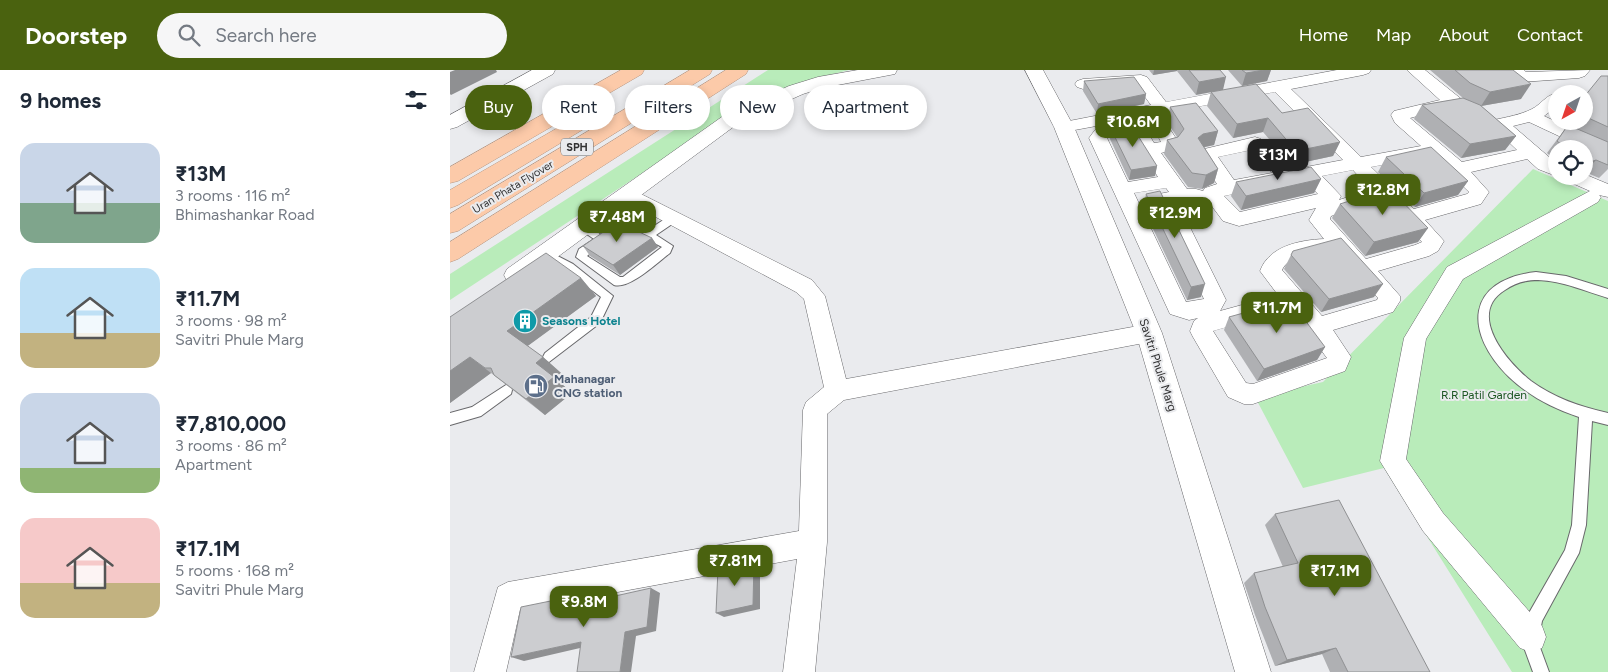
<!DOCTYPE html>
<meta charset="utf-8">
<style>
:root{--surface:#fff;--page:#f6f6f7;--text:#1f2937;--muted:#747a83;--accent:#4a620f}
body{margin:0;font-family:Figtree,sans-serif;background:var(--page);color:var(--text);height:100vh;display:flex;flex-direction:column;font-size:19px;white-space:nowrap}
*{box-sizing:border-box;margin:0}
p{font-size:16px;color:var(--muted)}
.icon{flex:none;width:28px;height:28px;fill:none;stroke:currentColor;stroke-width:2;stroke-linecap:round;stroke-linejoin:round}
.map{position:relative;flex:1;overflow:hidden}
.side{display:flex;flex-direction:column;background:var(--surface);width:450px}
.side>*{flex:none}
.guide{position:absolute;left:15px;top:15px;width:475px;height:45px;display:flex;gap:10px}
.needle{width:32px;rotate:220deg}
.buttons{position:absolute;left:1098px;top:15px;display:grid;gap:10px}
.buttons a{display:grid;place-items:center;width:45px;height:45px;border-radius:50%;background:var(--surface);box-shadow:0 2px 8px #0003;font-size:25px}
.price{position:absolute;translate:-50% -42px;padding:0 11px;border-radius:10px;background:var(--accent);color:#fff;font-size:16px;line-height:32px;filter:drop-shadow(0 1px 2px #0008)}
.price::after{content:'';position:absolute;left:50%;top:30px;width:15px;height:11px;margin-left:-8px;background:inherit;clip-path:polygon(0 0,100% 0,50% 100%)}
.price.active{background:#222;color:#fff}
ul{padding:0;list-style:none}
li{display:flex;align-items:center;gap:15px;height:125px;padding:0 20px}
li span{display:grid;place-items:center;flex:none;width:140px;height:100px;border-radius:15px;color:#555}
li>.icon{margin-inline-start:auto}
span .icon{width:60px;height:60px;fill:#fffc;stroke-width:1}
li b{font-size:21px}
h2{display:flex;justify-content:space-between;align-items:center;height:60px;padding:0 20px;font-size:21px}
.chip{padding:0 18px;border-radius:22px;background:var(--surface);box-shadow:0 2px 8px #0003;font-size:18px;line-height:45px}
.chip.active{background:var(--accent);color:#fff}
header{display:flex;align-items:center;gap:30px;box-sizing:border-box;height:70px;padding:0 25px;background:var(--accent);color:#fff}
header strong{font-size:24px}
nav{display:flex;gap:28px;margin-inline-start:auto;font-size:18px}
.search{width:350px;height:45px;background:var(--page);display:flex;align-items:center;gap:12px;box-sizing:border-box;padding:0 18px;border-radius:28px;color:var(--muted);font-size:19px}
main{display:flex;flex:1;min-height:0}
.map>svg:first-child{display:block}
.green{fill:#b9ecba}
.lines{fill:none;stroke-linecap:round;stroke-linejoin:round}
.service-casing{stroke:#68686b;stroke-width:2}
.minor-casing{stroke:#68686b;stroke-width:1}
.tertiary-casing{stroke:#68686b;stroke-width:1}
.motorway-casing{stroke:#b5947f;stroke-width:1}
.service{fill:#fff;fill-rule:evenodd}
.minor{fill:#fff;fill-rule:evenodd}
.tertiary{fill:#fff;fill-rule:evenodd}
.motorway{fill:#fccaa9;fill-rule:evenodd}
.wall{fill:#afb0b3}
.shaded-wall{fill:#8f9092}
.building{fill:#cccdd0;stroke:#8f9092}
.labels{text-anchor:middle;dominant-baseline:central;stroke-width:4;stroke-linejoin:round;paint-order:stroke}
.shield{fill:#eaebee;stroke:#68696a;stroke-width:1}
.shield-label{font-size:11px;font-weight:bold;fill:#313132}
.far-street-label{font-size:11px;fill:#313132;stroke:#eaebee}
.culture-label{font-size:12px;font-weight:bold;fill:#0d838f;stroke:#eaebee;text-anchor:start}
.street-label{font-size:12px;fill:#313132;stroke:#eaebee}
.service-label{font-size:12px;font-weight:bold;fill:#4e5e75;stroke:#eaebee;text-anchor:start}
.park-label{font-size:12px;fill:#1b5622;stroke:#eaebee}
</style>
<header>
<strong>Doorstep</strong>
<div class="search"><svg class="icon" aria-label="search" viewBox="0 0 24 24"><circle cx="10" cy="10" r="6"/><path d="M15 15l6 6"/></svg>Search here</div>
<nav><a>Home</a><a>Map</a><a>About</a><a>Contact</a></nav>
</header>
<main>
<section class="side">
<h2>9 homes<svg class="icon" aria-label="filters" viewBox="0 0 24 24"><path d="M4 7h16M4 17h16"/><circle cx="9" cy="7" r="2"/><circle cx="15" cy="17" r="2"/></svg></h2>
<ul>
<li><span style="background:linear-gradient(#c9d6e8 60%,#7fa58c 0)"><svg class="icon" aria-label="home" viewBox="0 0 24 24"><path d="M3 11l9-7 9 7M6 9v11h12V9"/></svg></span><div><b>₹13M</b><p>3 rooms · 116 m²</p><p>Bhimashankar Road</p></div></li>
<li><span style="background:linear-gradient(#bfe0f5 65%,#c2b280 0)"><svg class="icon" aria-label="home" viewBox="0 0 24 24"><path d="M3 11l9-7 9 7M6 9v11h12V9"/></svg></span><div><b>₹11.7M</b><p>3 rooms · 98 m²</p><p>Savitri Phule Marg</p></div></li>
<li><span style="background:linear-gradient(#c9d6e8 75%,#8fb573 0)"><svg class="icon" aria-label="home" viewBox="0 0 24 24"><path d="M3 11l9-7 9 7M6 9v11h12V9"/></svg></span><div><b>₹7,810,000</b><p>3 rooms · 86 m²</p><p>Apartment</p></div></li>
<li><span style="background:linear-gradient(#f6c9c9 65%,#c2b280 0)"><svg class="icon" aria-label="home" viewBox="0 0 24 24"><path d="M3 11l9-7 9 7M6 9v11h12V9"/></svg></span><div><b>₹17.1M</b><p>5 rooms · 168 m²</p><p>Savitri Phule Marg</p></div></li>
</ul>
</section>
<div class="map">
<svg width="1158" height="602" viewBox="0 0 1158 602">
<rect width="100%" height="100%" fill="#eaebee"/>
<g class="green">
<path d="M318,0H399L364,9L318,25L271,48L212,90L0,230V204Z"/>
<path d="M1083,99L1158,131V602H1062L934,398L853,418L805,327L873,312Z"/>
</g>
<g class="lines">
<g class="service-casing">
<g id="service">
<path d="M224,143L228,144L229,147L228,150L206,165L223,176L220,183C208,192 179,220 164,215L126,187L129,179L144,169L128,158L129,155H137L157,169L137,186L170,207H173L212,177L178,159L162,167L158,166L157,163C169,147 182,152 198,160Z"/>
<path d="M96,180L123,194L163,226L150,253L99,292L95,291L93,287L95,283L141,247L151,227L115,200L92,187L91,184L92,181Z"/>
<path d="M1086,202L1116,206L1158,219V228C1135,221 1113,211 1088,210C1076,210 1065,213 1055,220C1016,244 1057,292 1081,311C1104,328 1131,337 1158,343V355L1142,351L1136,455L1129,483L1092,551L1088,572L1099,602H1083L1072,572L1079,543L1115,480L1122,455L1129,347C1104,339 1079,326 1059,307C1014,263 1015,210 1086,202Z"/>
<path d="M56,315L61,316L62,320L61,324L31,346L0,355V343L22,337Z"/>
</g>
</g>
<g class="minor-casing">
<g id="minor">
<path d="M887,0H921L919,3L913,5L841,19L911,87L971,76L945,53L941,45L944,41L990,30L957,0H975L1020,36L1018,40L1012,41L1001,37L960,48L1012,92L1067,80L1044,58L1041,54L1044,50C1057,47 1070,45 1082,39C1092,34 1098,22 1109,24H1106V37L1094,46L1158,76V89L1079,52L1063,56L1106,93V106L1088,99L1077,89L1021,102L1039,122L1031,134L975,150L994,171L988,181L979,186L928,201L950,226V231L943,242L883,260L901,287L895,301L803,334H794L778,327L743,267L740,261L744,251L748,248L739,250L720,244L639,68L645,60L673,51L614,62L608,61L605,57L608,53L614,52L701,35L686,15L633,19L627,17L625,14L627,11L633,9L691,5L697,7L716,32ZM825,22L893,90L840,100L811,69L805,67L750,80L747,84L767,114L755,118L753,121L746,119H737L711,83L723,80L729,73L710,44ZM695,47L709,68L711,72L704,73L689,48ZM679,61L708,107L678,112L657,68ZM801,80L822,103L784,110L768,87ZM982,86L1019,122L1017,124L964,139L921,97ZM903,100L923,122L919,120L889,130L891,126L872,106ZM856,109L858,114L868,124L790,142L774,126ZM716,118L719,122L709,124L706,129L754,229L736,232L684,123ZM755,127L773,151L789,156L866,138L859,150L874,169C850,170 819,176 810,201L828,225L770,241L776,230L728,133L753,130ZM929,127L972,172L965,175L916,189L880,149L881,146L926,132ZM882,178L928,228L927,230L872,246L832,200C839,184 866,186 880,181ZM840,239L877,288L803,314L796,313L763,261Z"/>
<path d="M1057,0H1074L1076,2L1140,0L1135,6L1129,8L1072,12L1066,10Z"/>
<path d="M1134,104L1158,114V127L1149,125L1151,127L1148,132L1013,209L976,269L956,389L993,443L1092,556L1096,567L1092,578L1081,582L1070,578L973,461L930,391L954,268L997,197L1140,121L1115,110L1113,106H1134Z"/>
<path d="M179,118L362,210L375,226L396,309L699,254L707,257L710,263L707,269L699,272L394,330L377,344V472L365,602H333L347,489L70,540L56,602H24L48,517L58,512L349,461L353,340L356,332L374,317L354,229L346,222L172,129L169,124L172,119Z"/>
</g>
</g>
<g class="tertiary-casing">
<g id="tertiary">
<path d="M82,0H105L103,4L7,57L0,59V45Z"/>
<path d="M408,0H447L445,4L372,18L353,24L290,52L75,211L66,214L57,211L54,205L57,199L276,44L339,16L368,7Z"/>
<path d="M575,0H593L624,57L712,263L821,602H785L686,263L604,57Z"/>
</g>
</g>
<g class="motorway-casing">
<g id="motorway">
<path d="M171,0H194L192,4L8,111L0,113V97Z"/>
<path d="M240,0H262L260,4L8,161L0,163V144Z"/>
<path d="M276,0H298L296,4L8,189L0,192V172Z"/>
<path d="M130,47L137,49L140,53L137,57L8,135L0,138V120L123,49Z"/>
</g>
</g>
<use href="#service" class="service"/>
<use href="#minor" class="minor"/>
<use href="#tertiary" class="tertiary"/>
<use href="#motorway" class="motorway"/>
</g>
<g class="wall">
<path d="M699,0H770L746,25L727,1L703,5Z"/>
<path d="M778,0H821L817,11L792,16Z"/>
<path d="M980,0H1063L1071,29L1031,36L1066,66L1055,80L1011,88L964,49L972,35L1013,28Z"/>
<path d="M1158,6V99L1149,108L1135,102L1134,103V79H1106V91L1097,83L1118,55L1122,57L1118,55L1121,51H1134V27Z"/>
<path d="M634,11L696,24L694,34L647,44L633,21Z"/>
<path d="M761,22L832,43L890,72L883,86L841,95L813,62L783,68L757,36Z"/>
<path d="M720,37L768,61L764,75L754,77L768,99L764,113L752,119L738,117L714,84L717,70L727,67L717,52Z"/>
<path d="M661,59L707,96L705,106L679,110L660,69Z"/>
<path d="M936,87L1018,111L1008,125L965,137L928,102Z"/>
<path d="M871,109L864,123L791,140L781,126L786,112Z"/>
<path d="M696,124L751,227L737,230L693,138Z"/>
<path d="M890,134L978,158L968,172L915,186L882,148Z"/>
<path d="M202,168L208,177L170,205L140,186L133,176Z"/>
<path d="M843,181L924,227L871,242L834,199Z"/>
<path d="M131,208L146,226L77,276L93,287L111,303L105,308L122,323L95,345L41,303L0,333V247Z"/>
<path d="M779,247L875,277L867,290L807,311L774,260Z"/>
<path d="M825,444L980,602H880L872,584L825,596L805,545L794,513L804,503L833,497L815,455Z"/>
</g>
<g class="shaded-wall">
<path d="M5,0H46L47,2L1,25L0,24V2Z"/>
<path d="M704,0H727V1L703,5Z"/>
<path d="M814,0H821L817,11L792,16L796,3Z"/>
<path d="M776,7L773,20L746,25L749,12Z"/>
<path d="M1081,14L1071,29L1031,36L1040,22Z"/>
<path d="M696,24L694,34L647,44L648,34Z"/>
<path d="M818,48L813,62L783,68L787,54Z"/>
<path d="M768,61L764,75L750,78L748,68L753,64Z"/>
<path d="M1066,66L1055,80L1011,88L1020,74Z"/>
<path d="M890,72L883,86L841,95L846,81Z"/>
<path d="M1146,90L1135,102L1134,103V99L1140,92Z"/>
<path d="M707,96L705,106L679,110L681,100Z"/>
<path d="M768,99L764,113L752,119L756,105Z"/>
<path d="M871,109L864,123L791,140L796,126Z"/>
<path d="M1018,111L1008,125L965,137L974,123Z"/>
<path d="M978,158L968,172L915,186L924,172Z"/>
<path d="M202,168L208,177L170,205L163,195Z"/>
<path d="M131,208L146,226L75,278L57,261Z"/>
<path d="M755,214L751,227L737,230L741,217Z"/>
<path d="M933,214L924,227L871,242L879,229Z"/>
<path d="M875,277L867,290L807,311L814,299Z"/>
<path d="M20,287L41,303L0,333V301Z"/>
<path d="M93,287L111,303L105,308L122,323L95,345L76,329L86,293Z"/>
<path d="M304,492L310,498V539L274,547L266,543Z"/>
<path d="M201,518L210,523L206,561L186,566L181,602H170L175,562Z"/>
<path d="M135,524L146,529L145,538L134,533Z"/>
<path d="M131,572L143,575L74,591L61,587Z"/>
<path d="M886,578L872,584L825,596L837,590Z"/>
</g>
<g class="building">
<path d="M739,0H770L776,7L749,12Z"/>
<path d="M792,0H814L796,3Z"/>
<path d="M1005,0H1063L1081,14L1040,22L1020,13Z"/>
<path d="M1151,6H1158V57L1134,46V27Z"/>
<path d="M684,7L696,24L648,34L634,11Z"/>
<path d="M806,14L832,43L858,38L890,72L846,81L818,48L787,54L761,22Z"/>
<path d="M1013,28L1030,35L1066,66L1020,74L972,35Z"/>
<path d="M746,33L768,61L753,64L748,68L768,99L756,105L742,103L717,70L728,67L734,59L720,37Z"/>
<path d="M680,53L707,96L681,100L661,59Z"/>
<path d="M1118,55L1158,72V95L1146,90L1140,92L1134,89V79H1117L1107,71Z"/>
<path d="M981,77L1018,111L974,123L936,87Z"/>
<path d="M861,97L871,109L796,126L786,112Z"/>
<path d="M939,118L978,158L924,172L890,134Z"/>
<path d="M710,121L755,214L741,217L696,124Z"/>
<path d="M168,152L202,168L163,195L133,176Z"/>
<path d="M891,168L933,214L879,229L841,185L843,181Z"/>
<path d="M96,183L131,208L57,261L93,287L86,293L104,307L76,329L44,305L41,298H35L20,287L0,301V247Z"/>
<path d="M840,230L875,277L814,299L779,247Z"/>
<path d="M889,430L980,602H898L886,578L837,590L815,537L804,503L848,493L825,444Z"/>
<path d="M304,492L303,535L266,543L268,499Z"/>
<path d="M201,518L197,557L175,562L170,602H127L131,572L61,587L71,537L135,524L134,533Z"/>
</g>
<defs>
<g id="building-disc" transform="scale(1.25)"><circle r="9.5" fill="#0f9aa8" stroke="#eaebee"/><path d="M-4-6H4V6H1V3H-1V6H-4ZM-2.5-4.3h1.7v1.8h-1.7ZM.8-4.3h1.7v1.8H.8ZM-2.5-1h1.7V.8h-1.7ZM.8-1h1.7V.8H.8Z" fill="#fff"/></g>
<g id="fuel-disc" transform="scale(1.25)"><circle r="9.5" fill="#5c6f8a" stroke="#eaebee"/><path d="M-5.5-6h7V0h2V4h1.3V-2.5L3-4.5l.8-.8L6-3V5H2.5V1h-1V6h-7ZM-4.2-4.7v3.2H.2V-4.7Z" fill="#fff"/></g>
</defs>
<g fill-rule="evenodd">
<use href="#building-disc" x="75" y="251"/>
<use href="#fuel-disc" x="86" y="316"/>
</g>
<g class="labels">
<rect class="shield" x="111" y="68.5" width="32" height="17" rx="4"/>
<g class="shield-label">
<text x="127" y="77">SPH</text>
</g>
<g class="far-street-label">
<text transform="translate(63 117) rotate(-31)">Uran Phata Flyover</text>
</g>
<g class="culture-label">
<text x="92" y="251">Seasons Hotel</text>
</g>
<g class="street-label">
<text transform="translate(708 295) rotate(72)">Savitri Phule Marg</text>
</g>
<g class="service-label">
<text x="104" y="309">Mahanagar<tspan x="104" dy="14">CNG station</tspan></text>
</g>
<g class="park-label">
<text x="1034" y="325">R.R Patil Garden</text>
</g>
</g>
</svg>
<div class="buttons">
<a><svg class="needle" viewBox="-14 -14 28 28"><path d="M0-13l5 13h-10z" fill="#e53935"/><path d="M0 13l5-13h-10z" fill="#747a83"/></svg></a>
<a><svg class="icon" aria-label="locate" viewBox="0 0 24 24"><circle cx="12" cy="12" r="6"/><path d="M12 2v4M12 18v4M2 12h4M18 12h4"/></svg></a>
</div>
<b class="price" style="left:683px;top:78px">₹10.6M</b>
<b class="price active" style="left:828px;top:111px">₹13M</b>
<b class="price" style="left:933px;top:146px">₹12.8M</b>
<b class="price" style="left:725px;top:169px">₹12.9M</b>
<b class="price" style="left:167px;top:173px">₹7.48M</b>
<b class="price" style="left:827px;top:264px">₹11.7M</b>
<b class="price" style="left:285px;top:517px">₹7.81M</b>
<b class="price" style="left:885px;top:527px">₹17.1M</b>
<b class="price" style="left:134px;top:558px">₹9.8M</b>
<div class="guide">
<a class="chip active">Buy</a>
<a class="chip">Rent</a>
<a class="chip">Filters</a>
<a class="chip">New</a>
<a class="chip">Apartment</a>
</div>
</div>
</main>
